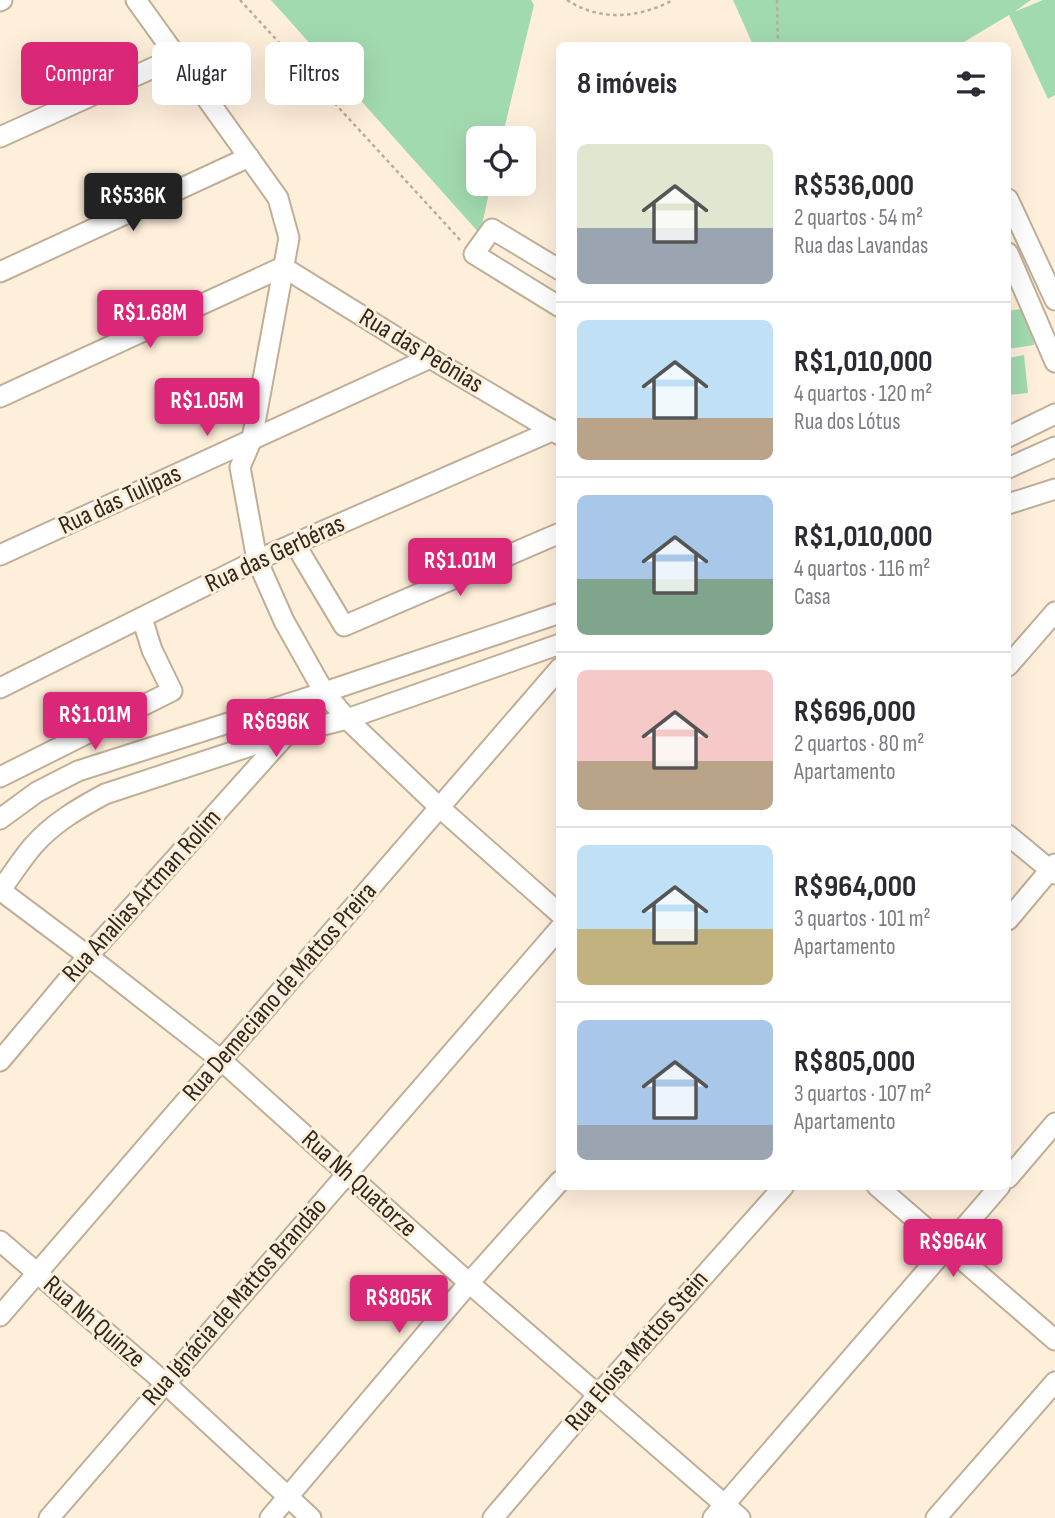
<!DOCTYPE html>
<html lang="pt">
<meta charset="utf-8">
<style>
:root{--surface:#fff;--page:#f7f7f7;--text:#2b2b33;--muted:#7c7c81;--line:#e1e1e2;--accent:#db2777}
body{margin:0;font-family:"Sofia Sans Condensed",sans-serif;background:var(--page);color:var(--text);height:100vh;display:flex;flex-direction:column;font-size:26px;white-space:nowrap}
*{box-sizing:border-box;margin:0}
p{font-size:23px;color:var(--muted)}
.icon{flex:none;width:38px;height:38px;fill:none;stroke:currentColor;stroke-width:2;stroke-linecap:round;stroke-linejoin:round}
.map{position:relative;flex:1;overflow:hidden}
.details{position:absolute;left:556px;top:42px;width:455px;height:1148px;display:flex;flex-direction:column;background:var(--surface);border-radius:10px;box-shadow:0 7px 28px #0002}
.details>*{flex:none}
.hud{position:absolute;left:21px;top:42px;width:430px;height:63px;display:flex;gap:14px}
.fabs{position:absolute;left:466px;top:126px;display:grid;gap:14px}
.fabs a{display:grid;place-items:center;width:70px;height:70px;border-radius:10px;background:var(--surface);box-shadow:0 7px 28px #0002;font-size:35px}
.price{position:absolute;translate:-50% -60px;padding:0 16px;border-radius:7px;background:var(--accent);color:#fff;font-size:23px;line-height:46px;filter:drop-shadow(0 2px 4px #0008)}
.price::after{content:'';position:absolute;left:50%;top:42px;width:21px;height:16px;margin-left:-10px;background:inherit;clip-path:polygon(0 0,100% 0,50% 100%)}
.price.current{background:#222;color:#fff}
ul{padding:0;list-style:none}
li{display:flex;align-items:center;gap:21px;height:175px;padding:0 21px}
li+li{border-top:2px solid var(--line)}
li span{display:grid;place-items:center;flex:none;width:196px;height:140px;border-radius:10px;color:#555}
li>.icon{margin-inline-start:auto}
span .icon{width:84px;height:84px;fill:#fffc;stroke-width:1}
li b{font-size:30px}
h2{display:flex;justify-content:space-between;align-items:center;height:84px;padding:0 21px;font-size:30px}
.tag{padding:0 24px;border-radius:10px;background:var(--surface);box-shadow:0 7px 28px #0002;font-size:24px;line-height:63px}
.tag.current{background:var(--accent);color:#fff}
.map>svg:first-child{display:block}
.green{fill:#a2daaf}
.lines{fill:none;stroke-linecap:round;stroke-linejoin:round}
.minor-casing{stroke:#c0af97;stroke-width:23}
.path{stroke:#b8ac9b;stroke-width:2.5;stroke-dasharray:3.5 3.5;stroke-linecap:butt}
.minor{stroke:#fff;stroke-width:19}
.labels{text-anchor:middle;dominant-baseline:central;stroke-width:6;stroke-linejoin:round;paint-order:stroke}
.street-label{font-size:26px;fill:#2f281f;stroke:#feefdb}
</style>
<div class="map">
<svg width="1055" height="1518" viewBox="0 0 1055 1518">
<rect width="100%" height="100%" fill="#feefdb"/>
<g class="green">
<path d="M271,0H531L534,5L502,138H478V184H491L480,234Z"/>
<path d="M733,0H1031L1014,12L1043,0H1055V95L1048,99L1009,15L959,45H753Z"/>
<path d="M1029,308L1034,345L1008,349V311Z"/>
<path d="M1024,355L1028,393L1008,395V358Z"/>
</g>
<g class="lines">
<g class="minor-casing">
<g id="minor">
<path d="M136,0L278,198L289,238L252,439L240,467L257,560L284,621L324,692L347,719L439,807L560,914"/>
<path d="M0,1L2,0"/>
<path d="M0,137L177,57"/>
<path d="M1008,199L1055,300"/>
<path d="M1008,253L1055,362"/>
<path d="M560,270L492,229L474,254L560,307"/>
<path d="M0,272L249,157"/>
<path d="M0,397L283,267L430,358L560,435"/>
<path d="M1008,437L1055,414"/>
<path d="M1008,468L1055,447"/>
<path d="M1008,504L1055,489"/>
<path d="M295,544L344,626L560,533"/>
<path d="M0,555L430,358"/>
<path d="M1008,666L1055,612"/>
<path d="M0,688L257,560L554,430"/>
<path d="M0,777L172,691L152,650L142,618"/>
<path d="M0,819L37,792L78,771L319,694L560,613"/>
<path d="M1008,835L1055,874"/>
<path d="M0,890L88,956L221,1060L469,1283L740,1518"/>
<path d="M0,891C11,876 21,860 33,846C53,823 79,808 105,794L287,734L347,719L560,644"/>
<path d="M1008,920L1055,864"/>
<path d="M0,1061L88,956L286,735"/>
<path d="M1008,1178L1055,1123"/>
<path d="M877,1186L1055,1340"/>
<path d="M0,1241L165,1383L311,1518"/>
<path d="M0,1316L560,668"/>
<path d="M49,1518L560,928"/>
<path d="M270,1518L469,1283L560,1181"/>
<path d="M493,1518L597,1396L784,1186"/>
<path d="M713,1518L1000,1186"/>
<path d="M936,1518L1055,1382"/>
</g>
</g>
<g class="path">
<path d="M240,0L462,242"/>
<path d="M567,0C601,22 639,18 673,0"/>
<path d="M777,0L778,46"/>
</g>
<use href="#minor" class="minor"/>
</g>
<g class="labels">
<g class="street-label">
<text transform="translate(421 351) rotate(31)">Rua das Peônias</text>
<text transform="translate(120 500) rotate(-25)">Rua das Tulipas</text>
<text transform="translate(275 554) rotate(-25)">Rua das Gerbéras</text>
<text transform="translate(142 896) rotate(-48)">Rua Analias Artman Rolim</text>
<text transform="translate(280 992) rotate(-49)">Rua Demeciano de Mattos Preira</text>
<text transform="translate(359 1184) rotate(42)">Rua Nh Quatorze</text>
<text transform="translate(235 1302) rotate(-49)">Rua Ignácia de Mattos Brandão</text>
<text transform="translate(94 1322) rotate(41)">Rua Nh Quinze</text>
<text transform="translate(637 1351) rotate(-49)">Rua Eloisa Mattos Stein</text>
</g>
</g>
</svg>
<div class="fabs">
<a><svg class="icon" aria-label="locate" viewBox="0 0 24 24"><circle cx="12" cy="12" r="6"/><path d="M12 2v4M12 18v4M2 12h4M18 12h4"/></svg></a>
</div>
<b class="price current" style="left:133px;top:233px">R$536K</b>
<b class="price" style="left:150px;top:350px">R$1.68M</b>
<b class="price" style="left:207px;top:438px">R$1.05M</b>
<b class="price" style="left:460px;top:598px">R$1.01M</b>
<b class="price" style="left:95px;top:752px">R$1.01M</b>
<b class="price" style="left:276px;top:759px">R$696K</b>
<b class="price" style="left:953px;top:1279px">R$964K</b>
<b class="price" style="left:399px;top:1335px">R$805K</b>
<div class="hud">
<a class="tag current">Comprar</a>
<a class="tag">Alugar</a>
<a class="tag">Filtros</a>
</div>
<section class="details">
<h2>8 imóveis<svg class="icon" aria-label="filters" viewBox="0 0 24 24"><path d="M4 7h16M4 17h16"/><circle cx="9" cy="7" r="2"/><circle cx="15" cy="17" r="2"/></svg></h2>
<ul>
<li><span style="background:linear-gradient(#dfe7d0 60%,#9aa5b1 0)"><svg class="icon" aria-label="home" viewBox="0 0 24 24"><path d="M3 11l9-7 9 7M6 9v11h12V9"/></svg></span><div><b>R$536,000</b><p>2 quartos · 54 m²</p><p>Rua das Lavandas</p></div></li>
<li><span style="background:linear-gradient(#bfe0f5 70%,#b9a48a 0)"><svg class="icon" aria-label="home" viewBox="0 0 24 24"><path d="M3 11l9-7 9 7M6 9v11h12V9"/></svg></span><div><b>R$1,010,000</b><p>4 quartos · 120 m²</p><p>Rua dos Lótus</p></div></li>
<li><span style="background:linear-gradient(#a9c7e8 60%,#7fa58c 0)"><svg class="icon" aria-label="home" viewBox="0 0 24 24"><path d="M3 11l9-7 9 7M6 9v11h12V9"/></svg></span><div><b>R$1,010,000</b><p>4 quartos · 116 m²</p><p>Casa</p></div></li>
<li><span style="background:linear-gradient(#f6c9c9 65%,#b9a48a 0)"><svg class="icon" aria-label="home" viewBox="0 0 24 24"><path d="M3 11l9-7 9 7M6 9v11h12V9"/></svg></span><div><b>R$696,000</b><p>2 quartos · 80 m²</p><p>Apartamento</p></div></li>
<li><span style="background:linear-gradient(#bfe0f5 60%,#c2b280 0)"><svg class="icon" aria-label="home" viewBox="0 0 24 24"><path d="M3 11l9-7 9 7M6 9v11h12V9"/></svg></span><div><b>R$964,000</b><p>3 quartos · 101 m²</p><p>Apartamento</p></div></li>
<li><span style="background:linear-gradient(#a9c7e8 75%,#9aa5b1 0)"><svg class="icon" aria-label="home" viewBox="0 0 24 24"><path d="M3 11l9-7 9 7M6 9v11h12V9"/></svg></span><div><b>R$805,000</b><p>3 quartos · 107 m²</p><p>Apartamento</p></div></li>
</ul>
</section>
</div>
